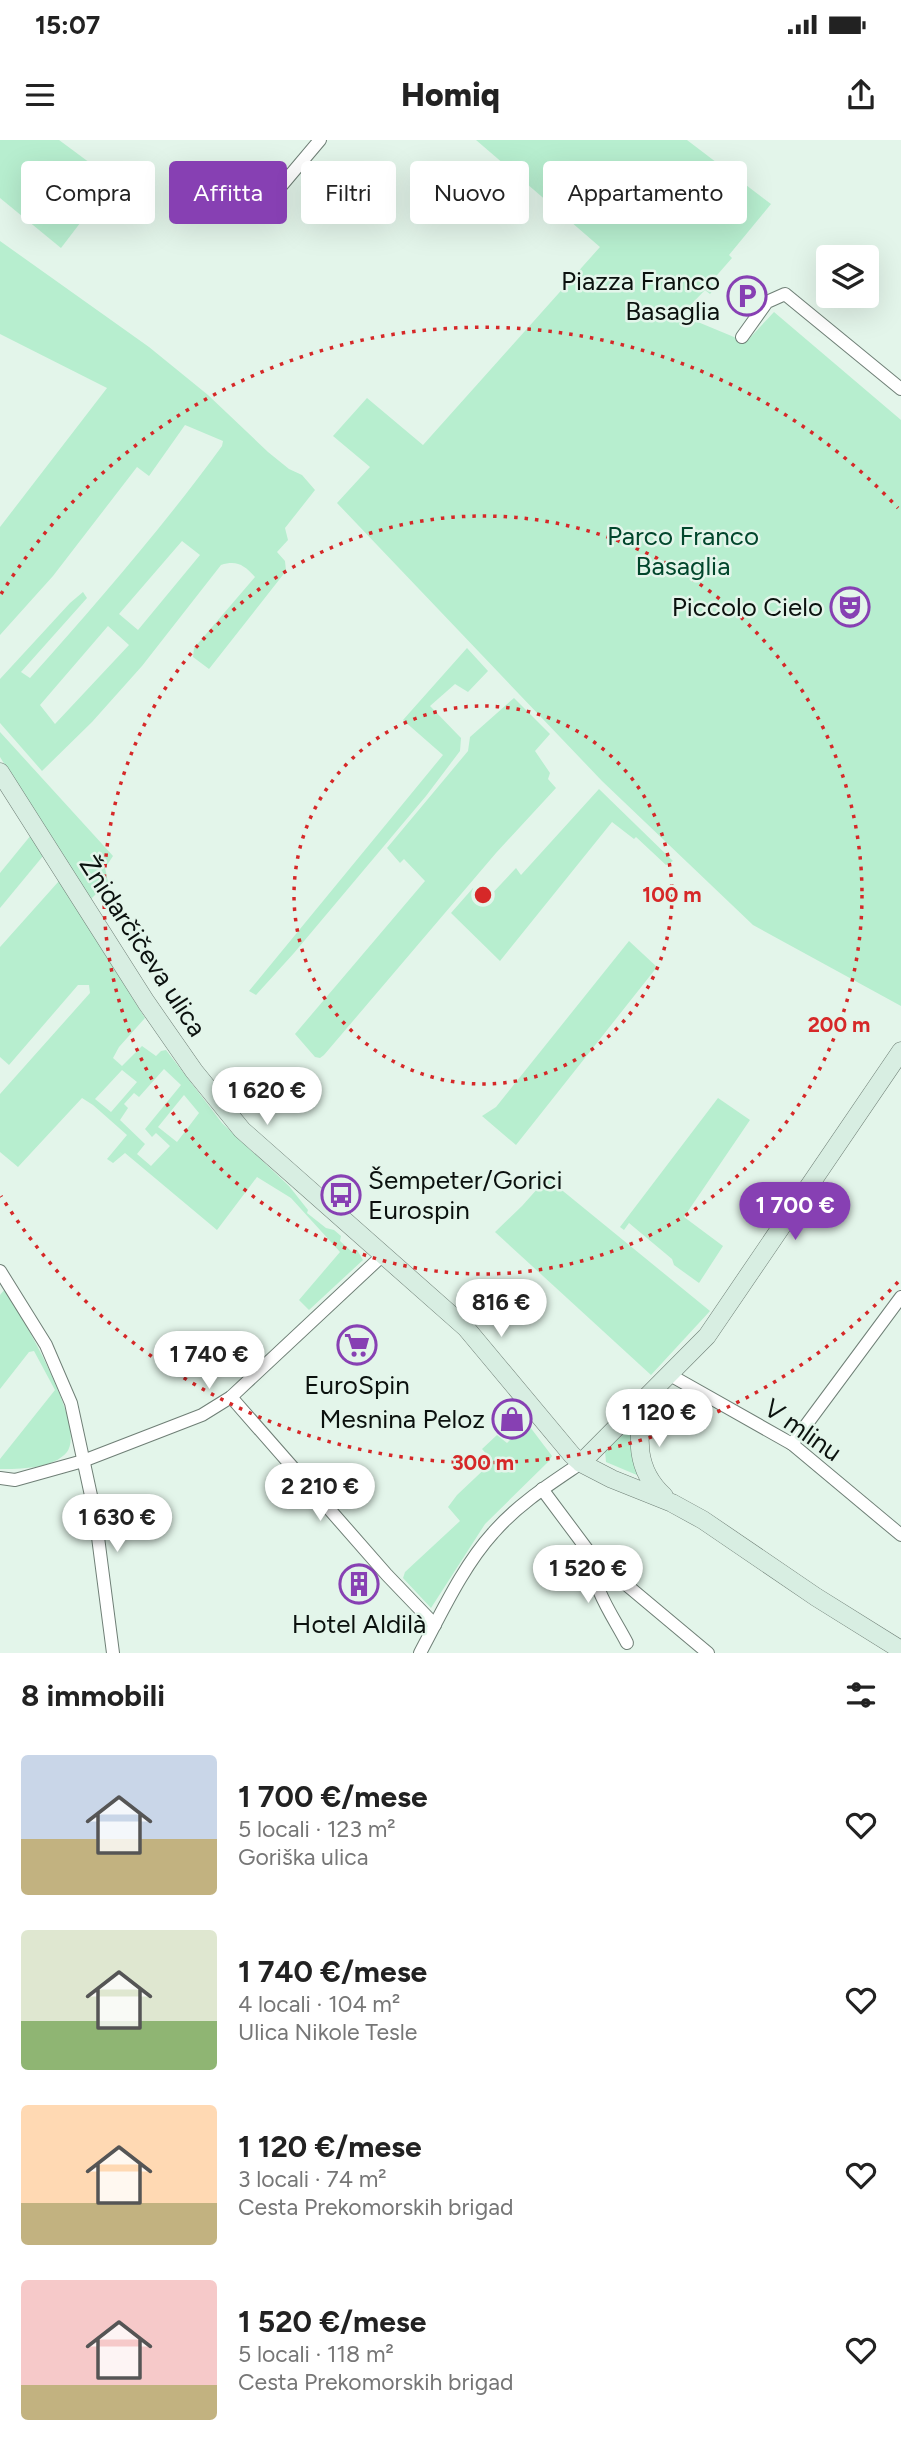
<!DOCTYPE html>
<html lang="it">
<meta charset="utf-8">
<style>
:root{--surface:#fff;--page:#f2f2f2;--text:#222;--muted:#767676;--accent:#8740b3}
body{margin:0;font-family:Figtree,sans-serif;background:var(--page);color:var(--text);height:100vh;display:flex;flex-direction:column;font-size:26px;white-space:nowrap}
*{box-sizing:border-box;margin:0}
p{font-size:23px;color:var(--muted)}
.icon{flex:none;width:38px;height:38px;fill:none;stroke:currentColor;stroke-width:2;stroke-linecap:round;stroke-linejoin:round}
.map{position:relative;height:1513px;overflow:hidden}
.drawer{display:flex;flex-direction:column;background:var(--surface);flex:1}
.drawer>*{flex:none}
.top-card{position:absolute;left:21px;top:21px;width:859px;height:63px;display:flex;gap:14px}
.tools{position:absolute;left:816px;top:105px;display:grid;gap:14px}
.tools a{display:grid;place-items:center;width:63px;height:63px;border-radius:7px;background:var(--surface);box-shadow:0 7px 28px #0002;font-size:35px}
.price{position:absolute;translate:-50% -60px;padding:0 16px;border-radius:24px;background:#fff;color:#222;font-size:23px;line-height:46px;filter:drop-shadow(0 2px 4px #0008)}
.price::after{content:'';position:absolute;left:50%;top:42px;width:21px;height:16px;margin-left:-10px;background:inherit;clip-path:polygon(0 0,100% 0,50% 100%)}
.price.on{background:var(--accent);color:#fff}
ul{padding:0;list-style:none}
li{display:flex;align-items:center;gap:21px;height:175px;padding:0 21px}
li span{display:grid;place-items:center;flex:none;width:196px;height:140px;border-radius:7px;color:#555}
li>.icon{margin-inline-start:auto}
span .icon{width:84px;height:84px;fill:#fffc;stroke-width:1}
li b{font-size:30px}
h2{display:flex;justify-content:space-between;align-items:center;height:84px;padding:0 21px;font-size:30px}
.chip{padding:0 24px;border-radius:7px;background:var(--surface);box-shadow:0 7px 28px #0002;font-size:24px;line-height:63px}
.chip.on{background:var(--accent);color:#fff}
.status{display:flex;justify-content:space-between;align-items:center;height:49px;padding:0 35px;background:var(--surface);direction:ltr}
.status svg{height:19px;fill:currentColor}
header{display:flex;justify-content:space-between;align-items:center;height:91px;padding:0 21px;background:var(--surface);font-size:32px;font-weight:800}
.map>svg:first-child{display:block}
.green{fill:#b7eecf;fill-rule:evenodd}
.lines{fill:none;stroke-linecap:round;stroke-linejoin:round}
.street-casing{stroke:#6f7f76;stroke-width:14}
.secondary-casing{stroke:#6f7f76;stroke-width:19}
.street{stroke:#fff;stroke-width:12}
.secondary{stroke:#d8eee2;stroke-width:18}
.ring{fill:none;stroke:#d62828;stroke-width:3.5;stroke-dasharray:3.5 7}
.labels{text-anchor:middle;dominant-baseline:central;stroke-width:5;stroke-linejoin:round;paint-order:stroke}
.poi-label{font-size:26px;fill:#0b110e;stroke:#e3f5ea;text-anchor:end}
.park-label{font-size:26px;fill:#01462c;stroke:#e3f5ea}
.street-label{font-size:26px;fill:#0b110e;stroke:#e3f5ea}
.centre{fill:#d62828;stroke:#e3f5ea;stroke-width:3.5}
.ring-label{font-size:21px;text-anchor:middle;font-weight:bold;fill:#d62828;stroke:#e3f5ea;stroke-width:5;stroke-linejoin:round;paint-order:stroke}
</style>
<div class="status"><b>15:07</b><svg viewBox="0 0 49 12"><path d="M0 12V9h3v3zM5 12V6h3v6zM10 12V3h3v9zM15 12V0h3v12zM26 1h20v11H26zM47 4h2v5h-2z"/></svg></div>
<header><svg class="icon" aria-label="menu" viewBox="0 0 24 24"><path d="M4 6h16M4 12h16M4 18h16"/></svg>Homiq<svg class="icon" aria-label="share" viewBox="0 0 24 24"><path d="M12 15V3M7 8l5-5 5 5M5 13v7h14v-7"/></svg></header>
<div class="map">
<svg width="901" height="1513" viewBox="0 0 901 1513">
<rect width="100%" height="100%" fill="#e3f5ea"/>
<g class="green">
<path d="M0,0H59L113,40L61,108L0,58Z"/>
<path d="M476,0H687L771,64L729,115L732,118L711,142L716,147L710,154L705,150L681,175L746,202L774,172L901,280V866L753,785L602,641L337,363L370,327L333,296L367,258L423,305L600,107Z"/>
<path d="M0,101L149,207L208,255L268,312L289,329L302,335L315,350L285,388L288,400L277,412L285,421L286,431L209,529L193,517L194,508L255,437C244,425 237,420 221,425L142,526L92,582L42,631L0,583V539L70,463L83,452L87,458L21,532L30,538C97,463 163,387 222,306L223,301L185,285L149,336L137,327L53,436L0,495V387L107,248L0,194ZM182,401L200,415L138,490L119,474ZM108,486L129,505L55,584L40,565Z"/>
<path d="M467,508L488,531L468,552L455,544L430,566L461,598L460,611L426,656L294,813L256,855L249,851L443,615L403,580Z"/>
<path d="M514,558L550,594L535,611L550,633L548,639L556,648L496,713L324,915L320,918L315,917L295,894L425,741L404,719L400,723L387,708L468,611L470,597Z"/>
<path d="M0,592L113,716L105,728L108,742L89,761L0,617Z"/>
<path d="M599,649L673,721L666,725L636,697L634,699L612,682L500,821L451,773L473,748L485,761L516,728L521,735Z"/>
<path d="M31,695L43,716L0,768V733Z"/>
<path d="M59,741L145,878L119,907L113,918L122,926L142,906L156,916L161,911L166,910L222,983L289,1046L308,1070L307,1073L326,1088L334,1090L341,1096L340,1101L352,1112L357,1110L363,1120L309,1170L299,1160L340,1112L291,1058L257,1037L217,1090L125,1013L113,1023L107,1019L127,995L93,965L82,958L18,1027L0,1012V954L90,853L89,845H78L9,925L0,917V807ZM164,929L181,945L145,989L152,997L156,993L170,1006L151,1026L137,1014L145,1004L120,980L128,968L124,964L134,953L139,957ZM122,930L137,942L111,972L95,959ZM184,955L199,973L177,1002L158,987Z"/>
<path d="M629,801L657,827L516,1005L482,976L496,967Z"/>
<path d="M718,958L750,980L684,1077L723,1106L699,1143L674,1125L672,1119L629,1083L624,1090L620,1087Z"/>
<path d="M547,1038L710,1171L651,1235L495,1092L522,1066Z"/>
<path d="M5,1149C20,1174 88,1287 67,1312C53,1329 19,1329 0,1329V1319L55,1250L34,1211L29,1212L0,1249V1155Z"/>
<path d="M527,1283L552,1316L548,1322L485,1384L431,1468L403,1438L405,1432L460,1381L448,1367L457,1355L493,1321L482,1309L497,1295L507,1303Z"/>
<path d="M634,1285L644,1338L606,1322L605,1311Z"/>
</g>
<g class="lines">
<g class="street-casing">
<g id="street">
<path d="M255,77L320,0"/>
<path d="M742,197L767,162L785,154L901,249"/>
<path d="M0,1131L46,1205L71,1263L95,1374L113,1513"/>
<path d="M670,1235L792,1304L901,1395"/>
<path d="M231,1257L387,1435L435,1485"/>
<path d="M792,1304L901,1157"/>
<path d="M0,1338L15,1340L83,1321L202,1275L231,1257L384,1114"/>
<path d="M542,1349L592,1416L708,1513"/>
<path d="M592,1416C591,1447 613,1476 627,1503"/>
<path d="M420,1513C441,1474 463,1426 493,1393C518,1364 550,1344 581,1323"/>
</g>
</g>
<g class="secondary-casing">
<g id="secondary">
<path d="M0,632L146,862L194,931L242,990L466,1188L572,1315L581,1323L612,1339L672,1363L703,1380L816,1457L901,1510"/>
<path d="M646,1260C636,1296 635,1330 664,1356"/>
<path d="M581,1323L707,1196L901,911"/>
</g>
</g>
<use href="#street" class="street"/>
<use href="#secondary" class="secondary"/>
</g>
<g class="ring">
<circle cx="483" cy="755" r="189"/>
<circle cx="483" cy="755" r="379"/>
<path d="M898 1142A568 568 0 0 1 1 1056M1 454A568 568 0 0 1 898 368"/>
</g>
<defs>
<g id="parking-ring" transform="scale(2.0125)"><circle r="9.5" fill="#e3f5ea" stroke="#8740b3" stroke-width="1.5"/><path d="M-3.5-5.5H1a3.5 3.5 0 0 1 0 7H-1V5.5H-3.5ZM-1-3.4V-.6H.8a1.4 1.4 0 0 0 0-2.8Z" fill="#8740b3"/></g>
<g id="theatre-ring" transform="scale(2.0125)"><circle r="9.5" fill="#e3f5ea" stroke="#8740b3" stroke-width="1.5"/><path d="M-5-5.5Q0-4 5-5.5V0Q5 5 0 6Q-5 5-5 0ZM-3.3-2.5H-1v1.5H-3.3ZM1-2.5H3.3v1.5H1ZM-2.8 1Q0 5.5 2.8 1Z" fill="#8740b3"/></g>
<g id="bus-ring" transform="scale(2.0125)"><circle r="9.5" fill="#e3f5ea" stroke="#8740b3" stroke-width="1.5"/><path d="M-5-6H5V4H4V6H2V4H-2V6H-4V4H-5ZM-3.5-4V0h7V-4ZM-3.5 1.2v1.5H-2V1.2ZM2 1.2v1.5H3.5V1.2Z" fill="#8740b3"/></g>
<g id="supermarket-ring" transform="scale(2.0125)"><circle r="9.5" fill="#e3f5ea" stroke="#8740b3" stroke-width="1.5"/><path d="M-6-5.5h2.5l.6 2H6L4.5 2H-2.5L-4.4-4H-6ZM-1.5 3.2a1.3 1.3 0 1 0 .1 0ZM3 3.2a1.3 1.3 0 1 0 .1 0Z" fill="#8740b3"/></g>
<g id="shop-ring" transform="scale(2.0125)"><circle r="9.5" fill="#e3f5ea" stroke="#8740b3" stroke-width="1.5"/><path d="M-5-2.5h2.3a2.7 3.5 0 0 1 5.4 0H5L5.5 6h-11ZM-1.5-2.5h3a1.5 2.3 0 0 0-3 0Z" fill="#8740b3"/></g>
<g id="building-ring" transform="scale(2.0125)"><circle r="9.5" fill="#e3f5ea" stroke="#8740b3" stroke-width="1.5"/><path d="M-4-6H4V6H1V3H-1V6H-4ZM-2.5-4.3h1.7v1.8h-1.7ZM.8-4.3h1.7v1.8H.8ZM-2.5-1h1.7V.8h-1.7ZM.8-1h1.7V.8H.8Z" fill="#8740b3"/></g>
</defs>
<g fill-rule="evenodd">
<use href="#parking-ring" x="747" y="156"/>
<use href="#theatre-ring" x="850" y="467"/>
<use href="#bus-ring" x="341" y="1055"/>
<use href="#supermarket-ring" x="357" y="1205"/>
<use href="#shop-ring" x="512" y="1279"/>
<use href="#building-ring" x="359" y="1444"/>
</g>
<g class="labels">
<g class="poi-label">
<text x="720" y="141">Piazza Franco<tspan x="720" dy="30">Basaglia</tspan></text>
<text x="823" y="467">Piccolo Cielo</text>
<text x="368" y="1040" text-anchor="start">Šempeter/Gorici<tspan x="368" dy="30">Eurospin</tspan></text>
<text x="357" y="1245" text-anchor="middle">EuroSpin</text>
<text x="485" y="1279">Mesnina Peloz</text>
<text x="359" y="1484" text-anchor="middle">Hotel Aldilà</text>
</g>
<g class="park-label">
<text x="683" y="396">Parco Franco<tspan x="683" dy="30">Basaglia</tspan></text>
</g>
<g class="street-label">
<text transform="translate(143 806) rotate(57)">Žnidarčičeva ulica</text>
<text transform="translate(803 1290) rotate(35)">V mlinu</text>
</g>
</g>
<circle cx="483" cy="755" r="10" class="centre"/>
<g class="ring-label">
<text x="672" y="762">100 m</text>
<text x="839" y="892">200 m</text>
<text x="483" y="1330">300 m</text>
</g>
</svg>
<div class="tools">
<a><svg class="icon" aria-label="layers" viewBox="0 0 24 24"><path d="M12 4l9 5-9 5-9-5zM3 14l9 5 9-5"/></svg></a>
</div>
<b class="price" style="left:267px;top:987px">1 620 €</b>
<b class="price on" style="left:795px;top:1102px">1 700 €</b>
<b class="price" style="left:501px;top:1199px">816 €</b>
<b class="price" style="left:209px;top:1251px">1 740 €</b>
<b class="price" style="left:659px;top:1309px">1 120 €</b>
<b class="price" style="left:320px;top:1383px">2 210 €</b>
<b class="price" style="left:117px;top:1414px">1 630 €</b>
<b class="price" style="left:588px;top:1465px">1 520 €</b>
<div class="top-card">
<a class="chip">Compra</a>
<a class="chip on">Affitta</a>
<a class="chip">Filtri</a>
<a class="chip">Nuovo</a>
<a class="chip">Appartamento</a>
</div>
</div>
<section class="drawer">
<h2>8 immobili<svg class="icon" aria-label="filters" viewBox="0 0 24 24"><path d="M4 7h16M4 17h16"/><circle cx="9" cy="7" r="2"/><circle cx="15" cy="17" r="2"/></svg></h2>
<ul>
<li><span style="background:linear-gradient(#c9d6e8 60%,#c2b280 0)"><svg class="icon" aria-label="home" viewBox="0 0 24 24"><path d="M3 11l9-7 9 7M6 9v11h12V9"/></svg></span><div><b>1 700 €/mese</b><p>5 locali · 123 m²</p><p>Goriška ulica</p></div><svg class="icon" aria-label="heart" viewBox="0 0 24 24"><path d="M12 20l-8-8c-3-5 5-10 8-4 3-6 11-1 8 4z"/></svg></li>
<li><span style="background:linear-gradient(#dfe7d0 65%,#8fb573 0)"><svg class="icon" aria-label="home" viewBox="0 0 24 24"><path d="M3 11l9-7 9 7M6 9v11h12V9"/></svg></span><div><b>1 740 €/mese</b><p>4 locali · 104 m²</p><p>Ulica Nikole Tesle</p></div><svg class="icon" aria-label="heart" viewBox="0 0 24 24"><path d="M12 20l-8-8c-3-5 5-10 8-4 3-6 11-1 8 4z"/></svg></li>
<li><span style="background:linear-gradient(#ffd9b3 70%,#c2b280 0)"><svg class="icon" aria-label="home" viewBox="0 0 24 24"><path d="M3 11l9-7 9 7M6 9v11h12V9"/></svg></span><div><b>1 120 €/mese</b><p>3 locali · 74 m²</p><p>Cesta Prekomorskih brigad</p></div><svg class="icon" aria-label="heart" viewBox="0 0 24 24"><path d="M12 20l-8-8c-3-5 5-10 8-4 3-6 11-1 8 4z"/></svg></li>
<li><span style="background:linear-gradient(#f6c9c9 75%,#c2b280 0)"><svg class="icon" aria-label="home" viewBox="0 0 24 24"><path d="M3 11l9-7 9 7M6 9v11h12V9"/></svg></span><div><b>1 520 €/mese</b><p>5 locali · 118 m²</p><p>Cesta Prekomorskih brigad</p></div><svg class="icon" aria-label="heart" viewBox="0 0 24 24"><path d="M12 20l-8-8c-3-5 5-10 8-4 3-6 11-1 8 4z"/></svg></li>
</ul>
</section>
